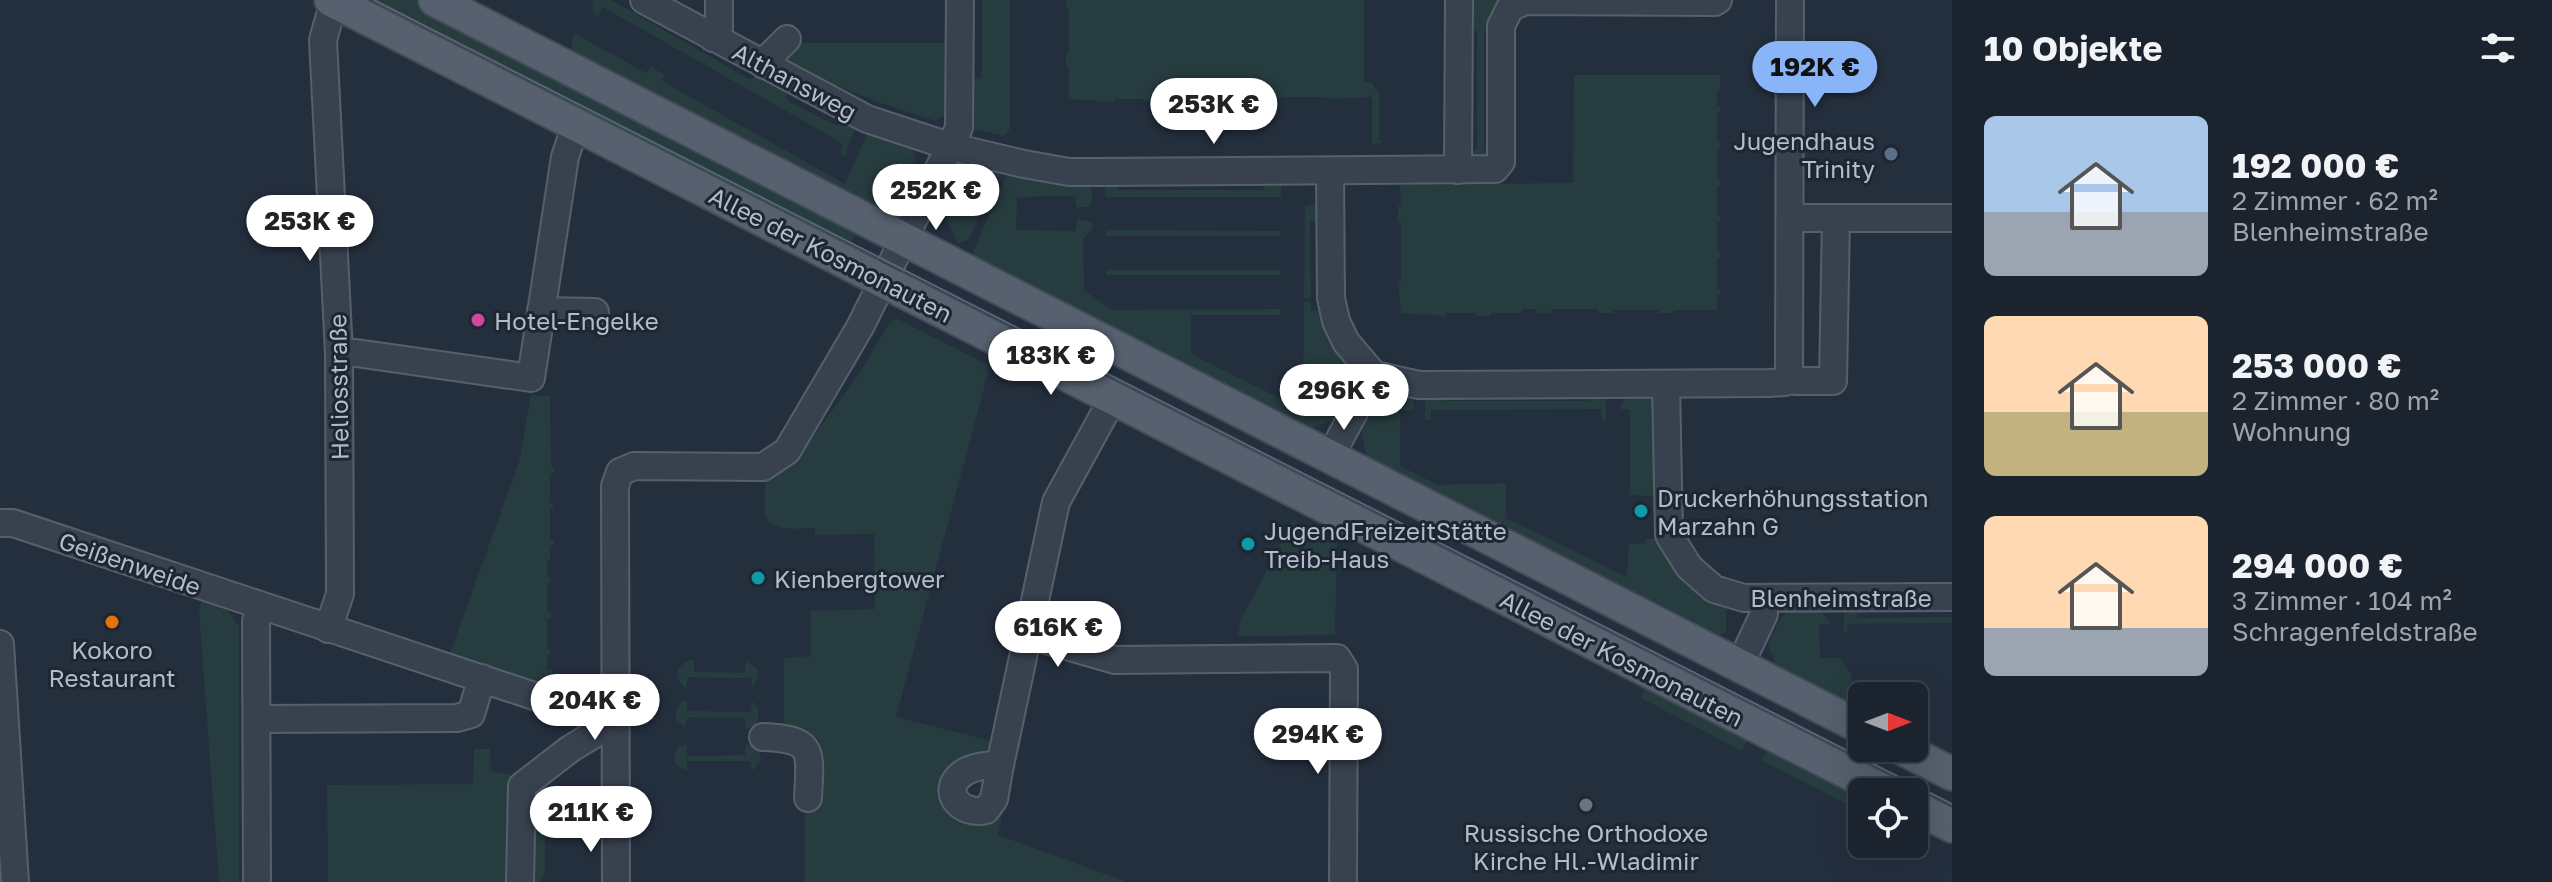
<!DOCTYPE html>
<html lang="de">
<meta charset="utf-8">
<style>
:root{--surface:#1b232e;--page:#282f3a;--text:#f1f3f6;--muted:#a0a4aa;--line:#39404a;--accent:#8ab4f8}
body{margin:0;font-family:"Golos Text",sans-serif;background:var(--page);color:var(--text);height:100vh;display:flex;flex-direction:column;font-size:30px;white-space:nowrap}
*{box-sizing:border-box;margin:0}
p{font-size:26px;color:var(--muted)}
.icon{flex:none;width:44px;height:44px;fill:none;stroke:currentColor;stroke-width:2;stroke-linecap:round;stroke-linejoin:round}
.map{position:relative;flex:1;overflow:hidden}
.details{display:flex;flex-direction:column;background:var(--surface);width:600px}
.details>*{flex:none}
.needle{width:52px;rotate:90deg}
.controls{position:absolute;left:1848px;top:682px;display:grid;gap:16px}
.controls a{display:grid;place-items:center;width:80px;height:80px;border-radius:12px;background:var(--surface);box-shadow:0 8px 32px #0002,0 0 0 2px var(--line);font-size:40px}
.price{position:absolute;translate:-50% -68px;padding:0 18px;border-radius:28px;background:#fff;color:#222;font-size:26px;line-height:52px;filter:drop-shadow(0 2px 4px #0008)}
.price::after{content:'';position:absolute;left:50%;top:48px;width:24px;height:18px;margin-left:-12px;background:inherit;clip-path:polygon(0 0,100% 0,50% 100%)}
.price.on{background:var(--accent);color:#111}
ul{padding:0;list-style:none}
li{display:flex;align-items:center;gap:24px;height:200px;padding:0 32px}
li span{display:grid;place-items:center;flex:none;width:224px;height:160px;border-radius:12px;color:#555}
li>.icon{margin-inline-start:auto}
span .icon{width:96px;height:96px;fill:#fffc;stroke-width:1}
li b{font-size:34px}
h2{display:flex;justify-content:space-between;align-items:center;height:96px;padding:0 32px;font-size:34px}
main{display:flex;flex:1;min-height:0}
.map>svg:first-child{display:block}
.green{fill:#263c3f}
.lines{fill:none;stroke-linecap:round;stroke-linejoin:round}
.minor-casing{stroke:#565f6c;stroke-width:30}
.major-casing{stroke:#414a57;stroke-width:36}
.minor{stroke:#38414e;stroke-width:26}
.major{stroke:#56606e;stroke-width:32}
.tram{stroke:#5a6575;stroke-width:2}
.service-dot{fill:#5c6f8a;stroke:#1d2633;stroke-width:3}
.hotel-dot{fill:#d1479c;stroke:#1d2633;stroke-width:3}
.culture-dot{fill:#0f9aa8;stroke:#1d2633;stroke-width:3}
.food-dot{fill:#e8710a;stroke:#1d2633;stroke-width:3}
.worship-dot{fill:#6b7280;stroke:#1d2633;stroke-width:3}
.labels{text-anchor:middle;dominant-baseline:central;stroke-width:6;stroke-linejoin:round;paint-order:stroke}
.street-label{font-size:24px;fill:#b4bcc9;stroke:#1d2633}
.poi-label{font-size:24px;fill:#b4bcc9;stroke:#1d2633;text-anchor:start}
</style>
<main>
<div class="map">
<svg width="1952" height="882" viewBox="0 0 1952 882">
<rect width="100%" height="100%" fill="#242f3e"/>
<g class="green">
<path d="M350,0H416L860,226L846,253Z"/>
<path d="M593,0H611L749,79L757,77L759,73L790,89L786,97L788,101L835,125L841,124L846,117L855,125V129L845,156L841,155L842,145L837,140L603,7L598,16L595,15L592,9Z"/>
<path d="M982,0H1010V129L1004,136L968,128V78H982Z"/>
<path d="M1066,0H1364V81L1372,83L1379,94V138L1383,143L1372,144V97L1327,99L1326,97H1281L1280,99H1266L1265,96H1221L1220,99H1206L1205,96L1159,98V101H1145L1144,99H1114V102L1069,99V68L1066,67V53H1069V8L1066,7Z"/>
<path d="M1465,0H1511L1495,30H1484V150L1495,151L1494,157L1473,161L1466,150H1477V31L1466,30Z"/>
<path d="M574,33L646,73L651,67L665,75L662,81L845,184L868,132L910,147C925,163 905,187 897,204L884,208L874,206L571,52Z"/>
<path d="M796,43H947L946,114L936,121C880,104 829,85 778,57Z"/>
<path d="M1574,75H1720V89L1717,90V106H1720V112H1717V142L1720,143V148L1717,149V179L1720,180V186H1717V216H1720V222L1717,223V252H1720V258L1717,259V288L1720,289V295H1717V310H1674L1673,313H1659V310H1613V313H1598L1597,309H1552L1551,313H1537V309H1523L1522,313H1491L1490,316H1476V313H1446V316L1401,313L1398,282L1401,281V222H1398V206H1401L1400,185L1573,183Z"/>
<path d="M974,164L1004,165L986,201L945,198L955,178Z"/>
<path d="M1011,166L1091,184L1092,202L1088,207H1076V196L1017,197L1016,230L1076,231L1077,219L1091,222L1093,228L1083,239L1084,290L1112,310L1281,309V315H1191V354L1303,410L1304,302H1311V311H1325L1357,374V386L1344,416L1309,429L971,256Z"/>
<path d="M1118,177V190H1264L1265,177L1281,180V197H1105V184Z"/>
<path d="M950,204L983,207L968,240L958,243L945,215Z"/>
<path d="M1323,204V221L1310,222L1311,299L1304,298L1305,205Z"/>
<path d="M1106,230L1280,231L1281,236H1106Z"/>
<path d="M1106,270H1280L1281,275H1106Z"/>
<path d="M896,318L990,366L896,717L1000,743L946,790L1004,807L998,835L1127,882H805V803H795L800,798L803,760L784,743V658L811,656V611L875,609L874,534L815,535V528C798,528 773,533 765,516V480C796,467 807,444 826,419C849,389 869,359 888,325Z"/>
<path d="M1402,390H1406L1413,400V410L1400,411V466L1438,485L1506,483V518L1627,577L1629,544L1645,543L1646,539H1664L1726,601V632L1716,636L1366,458L1361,429C1372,412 1379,394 1401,395Z"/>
<path d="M1434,391L1440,392L1441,399L1445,401H1588L1598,391L1606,401V420H1602L1601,409L1431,410L1430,420H1425V401Z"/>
<path d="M1627,391L1644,393L1656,404L1660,497L1630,495V410L1620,409Z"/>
<path d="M531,395L550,396L551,466L554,467V473L550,474V503H553V509H550V539L554,540V545L550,546V561H547V576L550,577V583H547V612L551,613V618L547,619V649L550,650V655L547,656V670H552V689L449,656L519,462Z"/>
<path d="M1293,521L1337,543L1335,635L1238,636L1241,619Z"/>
<path d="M202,601L228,611L239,626V882H219L199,612Z"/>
<path d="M1852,605H1856L1857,618L1952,617V623L1848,624L1847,633H1844V612Z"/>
<path d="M1819,608L1830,624H1819L1820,658H1840L1851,674L1854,696L1862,700V710L1777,667L1768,645C1784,610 1780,612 1819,608Z"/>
<path d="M690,660H694V672L745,673L746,661L757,669L758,679L752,688L751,678L688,677L686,688C673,679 675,666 690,660Z"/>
<path d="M1645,688L1747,741L1742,751L1641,698Z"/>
<path d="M687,700V711L751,712L752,701L758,709C760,719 756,727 746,729L745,718L688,717L685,728L676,719C677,710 676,703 687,700Z"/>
<path d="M687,744V756L745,755L746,744L758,748L761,761L752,771L751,761H687V771L676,765L674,758L678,747Z"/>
<path d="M474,749H490L491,771L545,781V875L542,876L541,882H328L327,785L473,784Z"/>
<path d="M1767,751L1862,799V812L1761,760Z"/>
</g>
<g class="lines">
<g class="minor-casing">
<g id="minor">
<path d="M644,0L867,119L952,147L1024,164L1069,172H1098L1495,169L1501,162V26L1510,8L1525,1L1715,2L1718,0"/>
<path d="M713,38L719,28V0"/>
<path d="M764,65L769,57L787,39"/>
<path d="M1458,170L1459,0"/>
<path d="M1330,171L1331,298L1336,321L1346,342L1374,375L1419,385L1770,383L1785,382L1789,378"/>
<path d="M1790,218H1952"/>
<path d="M541,311L595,312"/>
<path d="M339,353H356L531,378L565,157L576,124"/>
<path d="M1789,378L1790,0"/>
<path d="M1789,378L1796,381H1833L1836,218"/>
<path d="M1666,385L1669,535L1689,567L1714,589L1744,598L1952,597"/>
<path d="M1330,457L1374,375"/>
<path d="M0,523H13L31,529L582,712L617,720"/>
<path d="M328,629L340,594L339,353L323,40L334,1"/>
<path d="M1029,635L1115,660L1337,658L1344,669L1343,882"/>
<path d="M0,644L15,882"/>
<path d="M1740,665L1764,614V599"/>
<path d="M257,719L457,718L471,714L482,678"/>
<path d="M763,737C816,739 810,752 808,798"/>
<path d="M1000,765L1056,502L1113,398"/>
<path d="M1000,765L994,799L986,810C959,816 940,790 962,774C972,766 989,765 1000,765Z"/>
<path d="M257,882L256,621L260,607"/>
<path d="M520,882L522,786L570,749L617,720"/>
<path d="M616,882L615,486L620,472L634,466L763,467L787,451L860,327L959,128L960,0"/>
</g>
</g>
<g class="major-casing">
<g id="major">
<path d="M331,0L1886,792"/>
<path d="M435,0L1862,728"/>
<path d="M1901,748L1952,774"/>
<path d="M1914,807L1952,826"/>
</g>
</g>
<use href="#minor" class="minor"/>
<use href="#major" class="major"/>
<path class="tram" d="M374,0L1952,804"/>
</g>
<circle class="service-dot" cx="1891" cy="154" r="8"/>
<circle class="hotel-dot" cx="478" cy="320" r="8"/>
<g class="culture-dot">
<circle cx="1641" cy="511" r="8"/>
<circle cx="1248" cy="544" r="8"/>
<circle cx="758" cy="578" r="8"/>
</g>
<circle class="food-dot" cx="112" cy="622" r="8"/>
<circle class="worship-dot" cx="1586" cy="805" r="8"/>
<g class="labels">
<g class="street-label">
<text transform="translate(795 81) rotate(28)">Althansweg</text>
<text transform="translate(831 254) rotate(27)">Allee der Kosmonauten</text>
<text transform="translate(338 387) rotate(-91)">Heliosstraße</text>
<text transform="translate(130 563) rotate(19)">Geißenweide</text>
<text x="1841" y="597">Blenheimstraße</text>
<text transform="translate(1622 658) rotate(27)">Allee der Kosmonauten</text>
</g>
<g class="poi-label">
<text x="1875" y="140" text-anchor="end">Jugendhaus<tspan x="1875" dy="28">Trinity</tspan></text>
<text x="494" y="320">Hotel-Engelke</text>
<text x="1657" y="497">Druckerhöhungsstation<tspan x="1657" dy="28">Marzahn G</tspan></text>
<text x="1264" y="530">JugendFreizeitStätte<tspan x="1264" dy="28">Treib-Haus</tspan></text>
<text x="774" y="578">Kienbergtower</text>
<text x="112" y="649" text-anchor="middle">Kokoro<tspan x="112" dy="28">Restaurant</tspan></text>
<text x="1586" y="832" text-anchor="middle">Russische Orthodoxe<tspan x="1586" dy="28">Kirche Hl.-Wladimir</tspan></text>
</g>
</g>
</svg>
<div class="controls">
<a><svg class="needle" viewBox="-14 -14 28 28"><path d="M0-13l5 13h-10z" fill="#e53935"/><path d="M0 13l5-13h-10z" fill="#a0a4aa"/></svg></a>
<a><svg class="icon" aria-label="locate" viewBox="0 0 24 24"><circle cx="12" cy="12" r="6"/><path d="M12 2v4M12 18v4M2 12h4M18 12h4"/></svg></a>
</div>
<b class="price on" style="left:1815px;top:109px">192K €</b>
<b class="price" style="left:1214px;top:146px">253K €</b>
<b class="price" style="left:936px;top:232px">252K €</b>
<b class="price" style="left:310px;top:263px">253K €</b>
<b class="price" style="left:1051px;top:397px">183K €</b>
<b class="price" style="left:1344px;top:432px">296K €</b>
<b class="price" style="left:1058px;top:669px">616K €</b>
<b class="price" style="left:595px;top:742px">204K €</b>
<b class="price" style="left:1318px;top:776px">294K €</b>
<b class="price" style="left:591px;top:854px">211K €</b>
</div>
<section class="details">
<h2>10 Objekte<svg class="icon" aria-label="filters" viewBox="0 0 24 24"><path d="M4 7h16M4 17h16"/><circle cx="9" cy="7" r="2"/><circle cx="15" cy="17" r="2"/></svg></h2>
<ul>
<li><span style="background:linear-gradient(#a9c7e8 60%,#9aa5b1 0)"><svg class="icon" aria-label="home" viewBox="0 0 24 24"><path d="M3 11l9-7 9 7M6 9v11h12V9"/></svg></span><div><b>192 000 €</b><p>2 Zimmer · 62 m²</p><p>Blenheimstraße</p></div></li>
<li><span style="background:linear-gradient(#ffd9b3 60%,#c2b280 0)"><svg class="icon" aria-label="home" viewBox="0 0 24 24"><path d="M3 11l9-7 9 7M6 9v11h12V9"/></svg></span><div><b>253 000 €</b><p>2 Zimmer · 80 m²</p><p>Wohnung</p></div></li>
<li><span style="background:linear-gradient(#ffd9b3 70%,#9aa5b1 0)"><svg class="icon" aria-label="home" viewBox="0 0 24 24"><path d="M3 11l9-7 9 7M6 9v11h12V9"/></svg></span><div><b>294 000 €</b><p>3 Zimmer · 104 m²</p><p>Schragenfeldstraße</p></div></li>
</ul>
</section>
</main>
